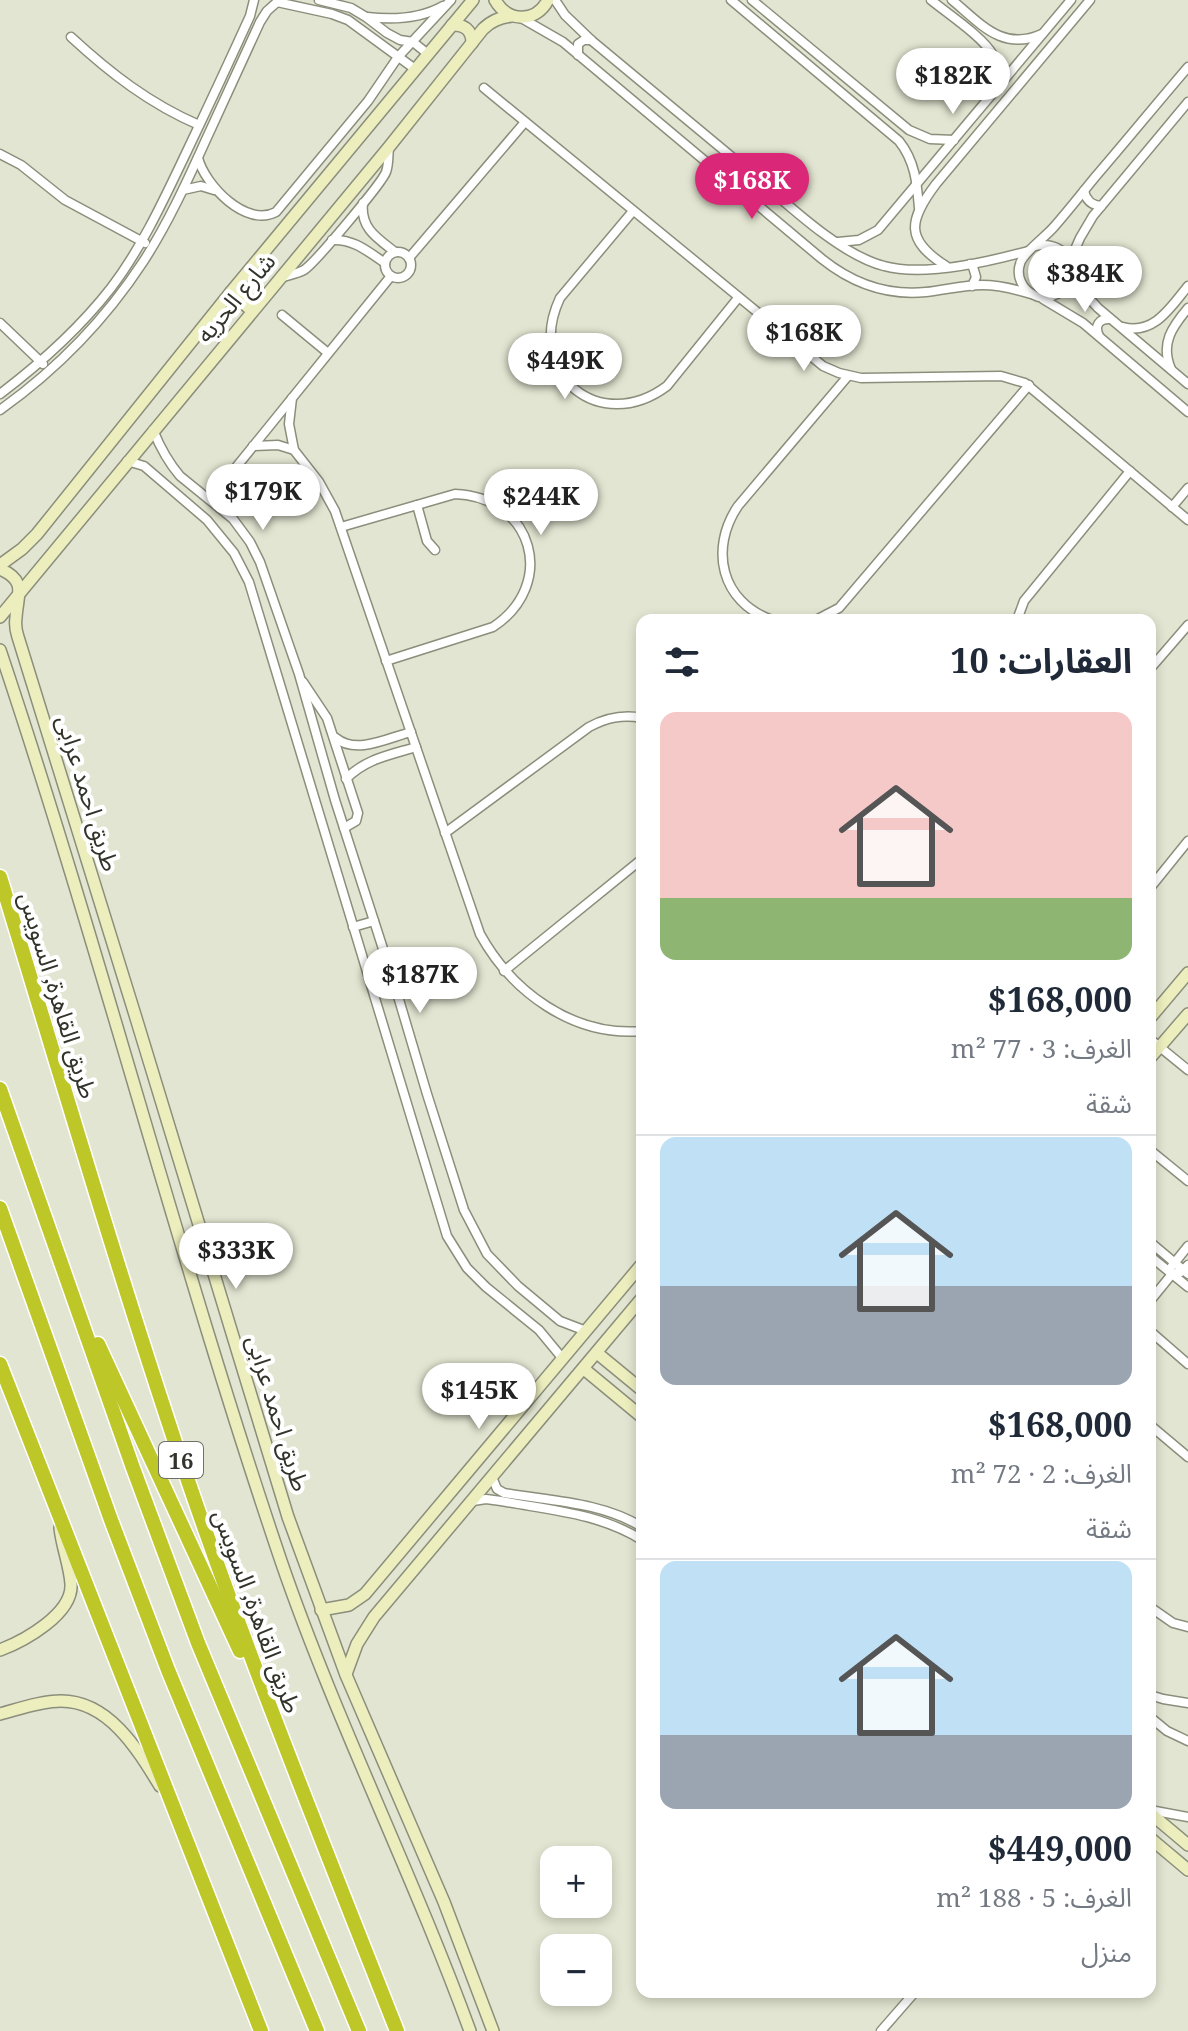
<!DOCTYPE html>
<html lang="ar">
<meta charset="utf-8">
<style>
:root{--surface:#fff;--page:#f2f2f3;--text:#1f2937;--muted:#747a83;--line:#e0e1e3;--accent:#db2777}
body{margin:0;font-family:"Noto Serif","Noto Sans Arabic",serif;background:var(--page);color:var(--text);direction:rtl;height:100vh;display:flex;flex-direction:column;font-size:30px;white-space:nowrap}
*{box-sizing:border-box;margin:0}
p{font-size:26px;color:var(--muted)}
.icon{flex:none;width:44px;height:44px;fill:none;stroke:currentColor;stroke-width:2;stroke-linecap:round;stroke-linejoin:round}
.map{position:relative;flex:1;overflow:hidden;direction:ltr}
.panel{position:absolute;left:636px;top:614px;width:520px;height:1384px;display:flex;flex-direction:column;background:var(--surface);border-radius:16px;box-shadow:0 4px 12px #0003;direction:rtl}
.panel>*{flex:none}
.controls{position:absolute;left:540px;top:1846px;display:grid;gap:16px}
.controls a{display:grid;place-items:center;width:72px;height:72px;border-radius:16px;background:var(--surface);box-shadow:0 4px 12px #0003;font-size:40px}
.price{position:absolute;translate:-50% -68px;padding:0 18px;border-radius:28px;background:#fff;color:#222;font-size:26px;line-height:52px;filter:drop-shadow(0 2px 4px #0008)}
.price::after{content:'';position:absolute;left:50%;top:48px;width:24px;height:18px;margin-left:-12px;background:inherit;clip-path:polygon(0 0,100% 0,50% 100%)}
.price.on{background:var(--accent);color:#fff}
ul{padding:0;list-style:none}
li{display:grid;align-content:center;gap:16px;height:424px;padding:0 24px}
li+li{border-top:2px solid var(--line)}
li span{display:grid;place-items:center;height:248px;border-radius:16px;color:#555}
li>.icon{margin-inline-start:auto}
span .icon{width:144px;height:144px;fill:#fffc;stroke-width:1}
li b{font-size:34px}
h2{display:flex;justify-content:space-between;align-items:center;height:96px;padding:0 24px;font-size:34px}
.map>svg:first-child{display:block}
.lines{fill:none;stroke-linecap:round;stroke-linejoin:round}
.street-casing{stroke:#8c8e7c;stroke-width:11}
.secondary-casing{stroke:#8c8e7c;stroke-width:14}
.highway-casing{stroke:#fff;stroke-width:17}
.street{stroke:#fff;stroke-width:8}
.secondary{stroke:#eceebe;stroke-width:11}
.highway{stroke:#bec728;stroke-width:14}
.labels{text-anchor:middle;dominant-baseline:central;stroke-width:8;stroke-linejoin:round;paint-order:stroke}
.shield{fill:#fff;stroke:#70706b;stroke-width:2}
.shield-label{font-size:22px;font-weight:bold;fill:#32332b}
.street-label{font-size:24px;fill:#32332b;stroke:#fff}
</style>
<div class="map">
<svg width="1188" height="2031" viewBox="0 0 1188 2031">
<rect width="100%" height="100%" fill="#e2e5d1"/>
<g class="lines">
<g class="street-casing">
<g id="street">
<path d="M319,0L351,8L366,17L387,33L400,40L413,42L428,54"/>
<path d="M555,0L565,15L591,40C644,84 697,128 750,172C785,202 840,255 884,266C924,277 988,262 1028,251"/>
<path d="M731,0L899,141C915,161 917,183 919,208"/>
<path d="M752,0L909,130L930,139L954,140"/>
<path d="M931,0C948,14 983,37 993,55C998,65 999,76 998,86"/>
<path d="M952,0C980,23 1002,52 1042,34"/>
<path d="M277,2L332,14L348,20L415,69"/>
<path d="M367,17C393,20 420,19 443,6"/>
<path d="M523,19L563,42L822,259C852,283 887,296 926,292C945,290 963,285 982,285C999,285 1015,289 1031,294"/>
<path d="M71,37C110,73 150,104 199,125"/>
<path d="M578,55V44L584,40H591"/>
<path d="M484,88L823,366L839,373L861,378L1001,376L1025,383L1188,520"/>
<path d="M0,154L21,165L65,200L145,243"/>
<path d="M198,158C205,185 246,228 276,212L368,101L398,57L451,0"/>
<path d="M183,190L201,186L214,190"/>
<path d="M1084,191C1086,200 1091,205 1101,206"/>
<path d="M363,203C360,228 377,238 395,252"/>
<path d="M633,211L560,298C524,374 600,436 667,386L738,298"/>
<path d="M332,240C354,239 367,251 385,263"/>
<path d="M838,242L859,240L878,230L1071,0"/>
<path d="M1035,246C1070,238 1085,280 1057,294C1050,298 1041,299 1034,295C1022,289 1016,276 1020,264C1022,254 1045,237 1053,228C1068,211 1082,193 1096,176C1127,140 1157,103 1188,67"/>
<circle cx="398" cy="265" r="13"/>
<path d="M409,258L525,122"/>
<path d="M1070,261L1080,238L1093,216L1188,102"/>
<path d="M970,264L973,267L976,277L972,286"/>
<path d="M946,266C905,240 908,221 936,184L1090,0"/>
<path d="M1072,271L1087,296L1098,308L1188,384"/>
<path d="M280,278C288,275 297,274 304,270C315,263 382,183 386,172C389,164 388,155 389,147"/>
<path d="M1043,299L1083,323L1188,412"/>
<path d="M282,315L328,353"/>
<path d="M0,323L43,364"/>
<path d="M1123,327C1154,335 1170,308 1188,286"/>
<path d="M1099,336C1094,326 1099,318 1110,319"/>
<path d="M1171,369C1160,344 1172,327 1188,308"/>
<path d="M0,394C41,363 79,329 111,288C143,246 165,197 188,149C209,105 230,60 250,16L254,0"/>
<path d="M292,398L289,424L294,450L319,482L335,511L480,934C512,992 573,1037 642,1031"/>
<path d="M0,410C56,370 105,320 143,262C167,225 186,184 204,144C223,103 242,62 260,22L267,11L276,3"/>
<path d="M153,430C160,447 168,462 180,476L233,519L250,542L260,562L299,674L335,800L395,986L427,1094L464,1210L487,1254L518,1286L560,1321L586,1331"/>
<path d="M253,446L278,445L294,450"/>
<path d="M127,461L144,466L207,520L234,553L249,582L447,1236L467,1268L486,1287L539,1330L563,1359"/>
<path d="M229,476L391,276"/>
<path d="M417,505L427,541L435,550"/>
<path d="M1172,507L1188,488"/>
<path d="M341,527L455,494C533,497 558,584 493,627L386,661"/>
<path d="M772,620C721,602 709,549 738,506L848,376"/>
<path d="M816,620L839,608L1029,385"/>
<path d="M1017,620L1024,601L1130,471"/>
<path d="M1150,669L1188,625"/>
<path d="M303,682L327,718L358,813L356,821L344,828"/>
<path d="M336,738C356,755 388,738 411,732"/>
<path d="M346,779C365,759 390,755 416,747"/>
<path d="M445,833L589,727C606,718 622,714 642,718"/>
<path d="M1150,888L1188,841"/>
<path d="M353,927L374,921"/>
<path d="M504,971L642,859"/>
<path d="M1150,1039L1188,1070"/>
<path d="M1150,1150L1188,1181"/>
<path d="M1150,1242L1188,1274"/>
<path d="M1150,1256L1188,1287"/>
<path d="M1172,1266L1188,1246"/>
<path d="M1150,1301L1172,1274L1181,1272L1188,1265"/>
<path d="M1150,1331L1188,1364"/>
<path d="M1150,1425L1188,1457"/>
<path d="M492,1477L497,1489L504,1493C551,1501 601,1502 642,1527"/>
<path d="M473,1501L486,1499L501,1501C549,1510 599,1513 642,1540"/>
<path d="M1150,1607L1173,1623L1188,1627"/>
<path d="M1150,1695L1163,1699L1188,1703"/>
<path d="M1150,1717L1167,1731L1188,1741"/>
<path d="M1150,1810L1188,1817"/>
<path d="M881,2031L915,1992"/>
</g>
</g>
<g class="secondary-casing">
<g id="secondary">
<path d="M495,0C508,23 536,23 548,0"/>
<path d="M452,25C464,24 472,30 472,43"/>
<path d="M231,292L252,311"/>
<path d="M0,565L22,549L37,534L231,292L473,0"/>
<path d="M0,569C28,581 17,595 16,618C15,624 16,631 18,637L136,1018L288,1517L346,1675L444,1902L493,2031"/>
<path d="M0,617L389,147L483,29C491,21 499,18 511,16"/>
<path d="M0,650C101,951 179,1260 281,1561C336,1721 412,1872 470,2031"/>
<path d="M1150,1018L1188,973"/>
<path d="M1150,1058L1188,1014"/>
<path d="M597,1353L642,1390"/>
<path d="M584,1369L642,1417"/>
<path d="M321,1610L349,1605L365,1594L642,1264"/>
<path d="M0,1650C24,1641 73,1614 71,1584C70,1566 62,1547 60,1528"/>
<path d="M346,1674L357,1644L374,1617L642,1298"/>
<path d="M0,1714C19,1709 41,1701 61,1701C109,1701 138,1750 160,1786"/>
<path d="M1150,1813L1188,1845"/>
<path d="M1150,1838L1188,1870"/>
</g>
</g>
<g class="highway-casing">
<g id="highway">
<path d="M0,877C60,1073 117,1269 182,1463C247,1655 323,1843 397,2031"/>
<path d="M0,1089L133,1468L198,1643L359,2031"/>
<path d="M0,1208L111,1520L168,1670L317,2031"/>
<path d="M98,1344L240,1651"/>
<path d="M0,1364L261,2031"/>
</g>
</g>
<use href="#street" class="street"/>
<use href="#secondary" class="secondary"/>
<use href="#highway" class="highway"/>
</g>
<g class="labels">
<rect class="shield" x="159" y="1442" width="44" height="36" rx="6"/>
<g class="shield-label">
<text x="181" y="1460">16</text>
</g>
<g class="street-label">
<text transform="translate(235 297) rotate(-50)">شارع الحريه</text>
<text transform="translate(89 793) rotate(73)">طريق احمد عرابى</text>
<text transform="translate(59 995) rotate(73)">طريق القاهرة, السويس</text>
<text transform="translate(279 1413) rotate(73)">طريق احمد عرابى</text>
<text transform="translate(258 1611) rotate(70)">طريق القاهرة, السويس</text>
</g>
</g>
</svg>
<div class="controls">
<a>+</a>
<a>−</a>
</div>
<b class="price" style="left:953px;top:116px">$182K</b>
<b class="price on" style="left:752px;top:221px">$168K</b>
<b class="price" style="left:1085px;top:314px">$384K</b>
<b class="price" style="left:804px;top:373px">$168K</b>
<b class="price" style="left:565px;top:401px">$449K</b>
<b class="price" style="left:263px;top:532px">$179K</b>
<b class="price" style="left:541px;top:537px">$244K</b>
<b class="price" style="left:420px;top:1015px">$187K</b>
<b class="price" style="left:236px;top:1291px">$333K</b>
<b class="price" style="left:479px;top:1431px">$145K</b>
<section class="panel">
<h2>العقارات: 10<svg class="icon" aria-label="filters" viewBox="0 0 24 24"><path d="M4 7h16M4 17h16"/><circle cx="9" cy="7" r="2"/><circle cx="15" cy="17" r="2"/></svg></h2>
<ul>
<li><span style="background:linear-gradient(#f6c9c9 75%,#8fb573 0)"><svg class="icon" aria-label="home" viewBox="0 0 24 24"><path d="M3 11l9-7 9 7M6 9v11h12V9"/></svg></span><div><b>$168,000</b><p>الغرف: 3 · 77 m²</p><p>شقة</p></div></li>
<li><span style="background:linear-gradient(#bfe0f5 60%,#9aa5b1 0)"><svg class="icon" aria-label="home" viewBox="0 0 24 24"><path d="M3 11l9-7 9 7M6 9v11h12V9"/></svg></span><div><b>$168,000</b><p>الغرف: 2 · 72 m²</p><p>شقة</p></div></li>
<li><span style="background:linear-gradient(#bfe0f5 70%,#9aa5b1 0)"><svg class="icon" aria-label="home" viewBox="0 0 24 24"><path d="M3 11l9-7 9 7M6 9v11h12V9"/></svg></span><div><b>$449,000</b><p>الغرف: 5 · 188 m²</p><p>منزل</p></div></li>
</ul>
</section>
</div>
